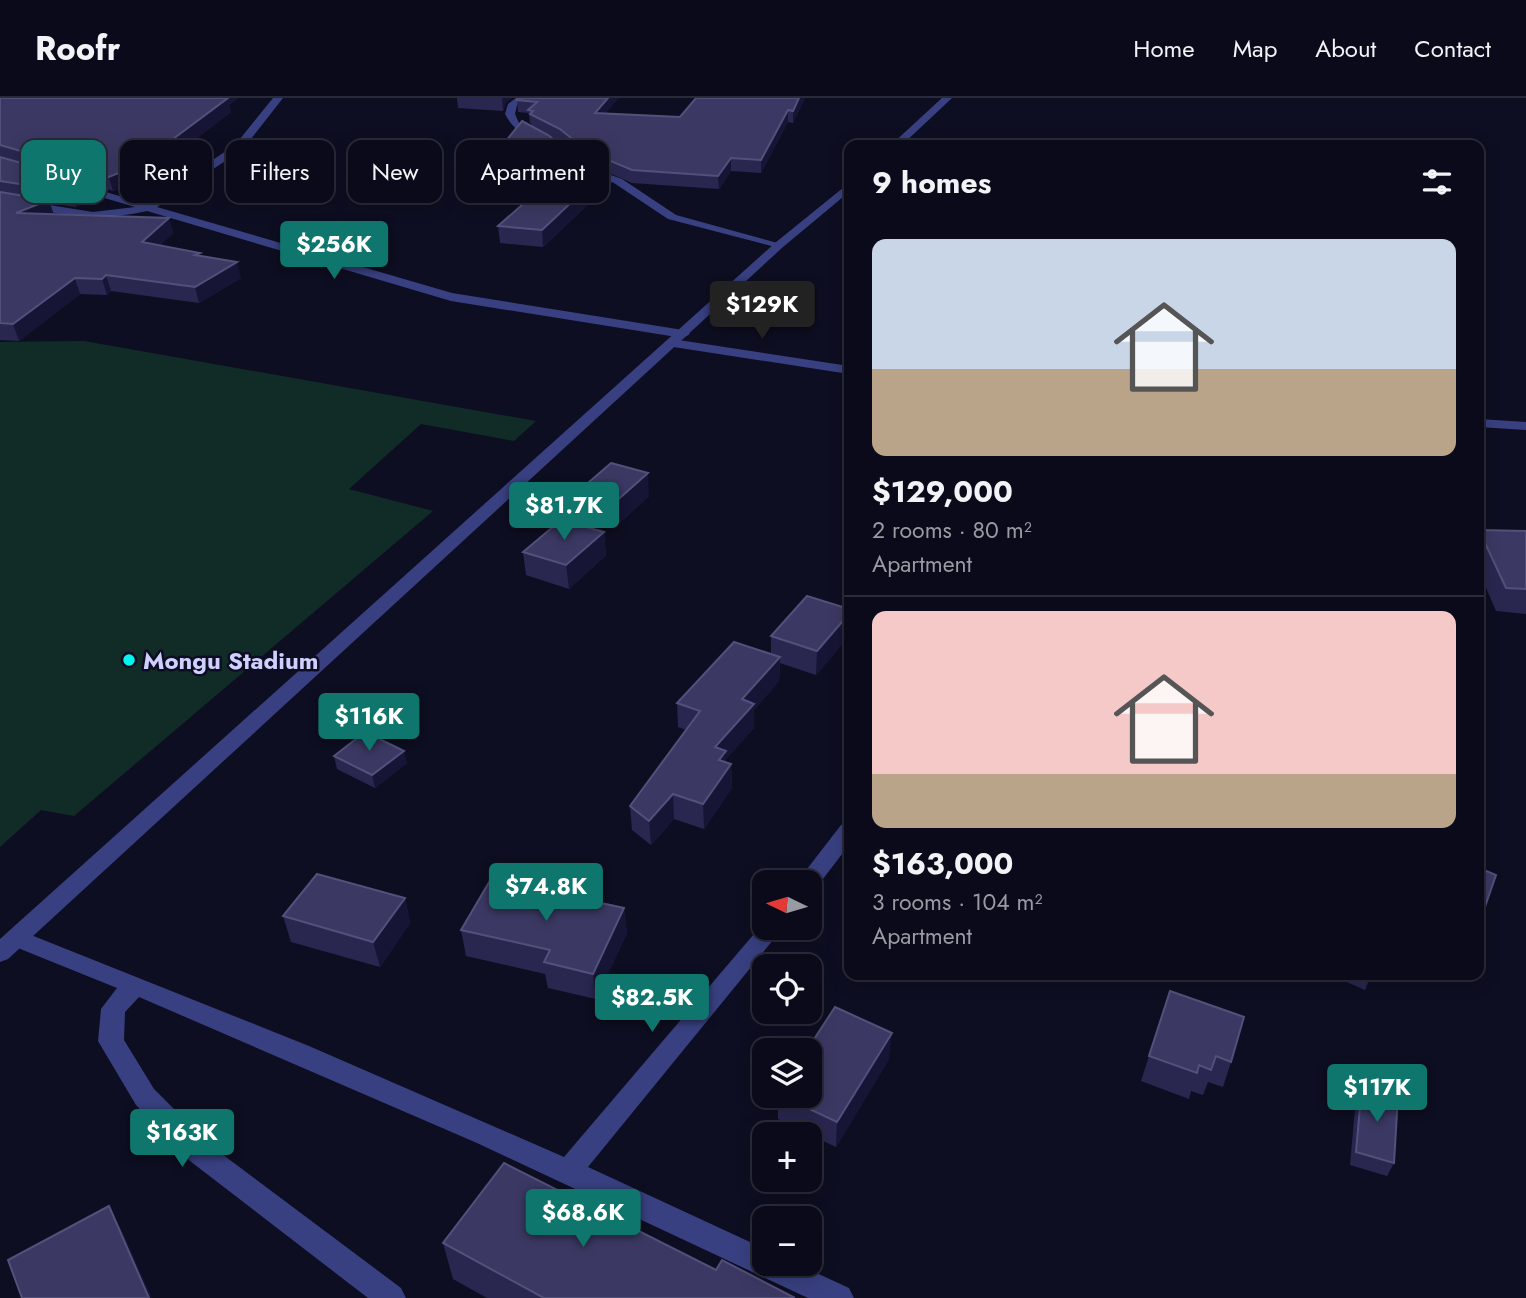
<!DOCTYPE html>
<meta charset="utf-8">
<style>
:root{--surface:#0a0a1a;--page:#131323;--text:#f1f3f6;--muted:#999aa2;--line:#2a2b39;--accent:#0f766e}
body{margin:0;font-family:Jost,sans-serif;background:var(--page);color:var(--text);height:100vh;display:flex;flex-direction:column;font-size:26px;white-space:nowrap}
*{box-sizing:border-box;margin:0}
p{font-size:23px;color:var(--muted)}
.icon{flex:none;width:38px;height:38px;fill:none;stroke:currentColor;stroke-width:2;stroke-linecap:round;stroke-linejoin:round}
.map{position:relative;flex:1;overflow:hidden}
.drawer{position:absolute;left:844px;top:42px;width:640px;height:840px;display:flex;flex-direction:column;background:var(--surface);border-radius:14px;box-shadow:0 4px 18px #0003,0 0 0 2px var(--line)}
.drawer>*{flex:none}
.top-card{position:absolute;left:21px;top:42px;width:665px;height:63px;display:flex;gap:14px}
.needle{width:46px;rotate:275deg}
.fabs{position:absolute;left:752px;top:772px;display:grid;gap:14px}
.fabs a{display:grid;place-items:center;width:70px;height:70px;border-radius:14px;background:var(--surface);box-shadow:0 4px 18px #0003,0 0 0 2px var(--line);font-size:35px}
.price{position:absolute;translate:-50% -60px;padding:0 16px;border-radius:7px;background:var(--accent);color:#fff;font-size:23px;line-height:46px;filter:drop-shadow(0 2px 4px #0008)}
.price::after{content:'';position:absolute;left:50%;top:42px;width:21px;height:16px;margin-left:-10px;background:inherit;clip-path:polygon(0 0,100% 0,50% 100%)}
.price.active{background:#222;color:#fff}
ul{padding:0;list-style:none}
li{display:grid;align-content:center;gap:14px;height:371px;padding:0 28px}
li+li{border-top:2px solid var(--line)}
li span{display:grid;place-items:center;height:217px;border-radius:14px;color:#555}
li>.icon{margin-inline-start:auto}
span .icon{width:126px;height:126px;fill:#fffc;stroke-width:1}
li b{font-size:30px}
h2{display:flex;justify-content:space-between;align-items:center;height:84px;padding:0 28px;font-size:30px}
.chip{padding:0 24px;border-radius:14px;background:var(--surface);box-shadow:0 4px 18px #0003,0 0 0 2px var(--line);font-size:24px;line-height:63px}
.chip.active{background:var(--accent);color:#fff}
header{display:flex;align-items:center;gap:42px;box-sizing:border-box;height:98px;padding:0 35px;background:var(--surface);border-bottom:2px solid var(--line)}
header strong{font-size:33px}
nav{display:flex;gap:38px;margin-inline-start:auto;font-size:24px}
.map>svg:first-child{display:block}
.green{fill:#112c27}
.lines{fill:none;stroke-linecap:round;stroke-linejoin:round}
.service{fill:#394081;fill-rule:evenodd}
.minor{fill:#394081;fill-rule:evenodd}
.tertiary{fill:#394081;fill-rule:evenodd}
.wall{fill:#292750;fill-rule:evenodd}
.shaded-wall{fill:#171536}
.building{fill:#3b3963;stroke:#52517b;stroke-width:2}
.poi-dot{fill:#02f8ef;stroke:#0e0e22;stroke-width:2.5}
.labels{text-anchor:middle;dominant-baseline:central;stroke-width:5;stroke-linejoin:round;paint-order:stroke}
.poi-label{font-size:24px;font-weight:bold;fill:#cfd0ff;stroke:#0e0e22;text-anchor:start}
</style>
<header>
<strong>Roofr</strong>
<nav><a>Home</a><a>Map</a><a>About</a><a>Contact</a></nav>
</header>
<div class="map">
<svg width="1526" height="1200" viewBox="0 0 1526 1200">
<rect width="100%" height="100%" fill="#0e0e22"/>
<path class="green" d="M84,243L536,323L514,343L421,326L349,391L433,413L74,718L41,712L0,749V244Z"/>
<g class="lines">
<g class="service">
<path d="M516,0H527L517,7L515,16L519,25L544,39V43C528,44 512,30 505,16L508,6Z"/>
<path d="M586,68L622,81L676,117L785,147L779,150L668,121L614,85L582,73V69Z"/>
</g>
<g class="minor">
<path d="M273,0H283L243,51L157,109L452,195L683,232L690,236L683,240L451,203L147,113C96,125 51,115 0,105V99L93,114L135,109L64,88L63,86L68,83L147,106L235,47Z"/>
<path d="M672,241L849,268V276L667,248L665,245Z"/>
<path d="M1479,321L1526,324V332L1479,329Z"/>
<path d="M849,725V747L816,790L810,791V784H797L841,727Z"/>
<path d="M765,823V830H781L778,836L588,1069L765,1151V1166H797L849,1190L854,1200H808L477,1045L139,899L125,914L124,942L154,991L210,1047L401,1190L406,1200H368L190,1063L136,1007L98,943L101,911L117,890L8,846L4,840L8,834L16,831L309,948L564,1059Z"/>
</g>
<g class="tertiary">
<path d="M942,0H952L902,47H891Z"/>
<path d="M849,85V94L783,149L8,861L0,864V841L775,145Z"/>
</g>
</g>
<g class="wall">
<path d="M0,0H238L229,7L231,14L142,82L113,93L92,87L96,100L76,109L49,105L53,116L169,120L173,135L160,147L201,158L241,180L199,205L111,193L107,197L80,196L19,243L0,242Z"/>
<path d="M457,0H512L506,4L503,13L458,10Z"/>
<path d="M517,0L606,16L680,19L696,0H805L793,25L788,24L761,75L731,73L719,91L632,85L609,75L610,86L543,149L500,145L498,128L539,92L483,90L481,74L532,28L531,25H530L529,15L518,14ZM550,38L561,44L582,61L577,59Z"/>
<path d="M574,397L649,398L614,430L576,419Z"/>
<path d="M1479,432L1526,433V516L1496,513L1479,473Z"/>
<path d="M604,434L606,457L569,491L526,477L523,454Z"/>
<path d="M849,511V538L816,577L780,565L779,583L754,612V630L726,661V664L731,666L732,690L704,731L674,721L651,747L632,732L630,708L686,632L678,629L677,605L771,556V538Z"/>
<path d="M334,658L407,665L375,690L337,671Z"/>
<path d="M405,800L410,825L380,869L291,844L283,818Z"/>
<path d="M624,810L627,835L596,901L548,890L545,876L466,858L461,832Z"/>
<path d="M1331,877H1371L1365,892Z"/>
<path d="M1170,893L1231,964L1223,989L1208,984L1203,997L1191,993L1189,1001L1141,983L1149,958Z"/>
<path d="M889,961L836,1049L810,1037V1036L778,1021V998H810Z"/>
<path d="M1362,986L1394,1065L1387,1078L1350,1067L1356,999Z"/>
<path d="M443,1145L716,1172L795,1200H487L453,1181Z"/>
</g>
<g class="shaded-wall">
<path d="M218,0H238L229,7L231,14L142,82L113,93L109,79Z"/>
<path d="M502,0H512L506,4L503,13Z"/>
<path d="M608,0H619L596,27L595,15Z"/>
<path d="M799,0H805L793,25V13Z"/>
<path d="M788,12V24L761,75V62Z"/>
<path d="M731,60V73L719,91L718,78Z"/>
<path d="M608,70L610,86L543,149L542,132Z"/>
<path d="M92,85L96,100L76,109L71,94Z"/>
<path d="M49,102L54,117L16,115Z"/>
<path d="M169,120L173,135L147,160L142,144Z"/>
<path d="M237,164L241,180L199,205L195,189Z"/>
<path d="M106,177L111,193L107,197L102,181Z"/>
<path d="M75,180L80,196L19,243L13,226Z"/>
<path d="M648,375L649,398L614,430L612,407Z"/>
<path d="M604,434L606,457L569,491L566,467Z"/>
<path d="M849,516V538L816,577L817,553Z"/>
<path d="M780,559L779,583L754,612V630L726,661V673L731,666L732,690L704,731L703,706L715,649L742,601Z"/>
<path d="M404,653L407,665L375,690L372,677Z"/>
<path d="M673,696L674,721L651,747L649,723Z"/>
<path d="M405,800L410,825L380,869L373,844Z"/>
<path d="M624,810L627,835L596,901L593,876Z"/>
<path d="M892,935L889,961L836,1049L837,1024Z"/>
<path d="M109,1108L122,1133L152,1200H149Z"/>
</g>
<g class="building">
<path d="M0,0H228L138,67L109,79L0,47Z"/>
<path d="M517,0H608L595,15L680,19L696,0H799L793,13L788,12L761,62L731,60L718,78L632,72L587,53L560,31L530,16L533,13L528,12L537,4L517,2Z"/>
<path d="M522,23L548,37L577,59L608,70L542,132L498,128L556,77L481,74Z"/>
<path d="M0,59L92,85L71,94L0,83Z"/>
<path d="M0,94L49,102L16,115L169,120L142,144L200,155L195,157L237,164L195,189L106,177L102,181L75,180L13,226L0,225Z"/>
<path d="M611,365L648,375L612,407L574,397Z"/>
<path d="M561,422L604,434L566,467L523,454Z"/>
<path d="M1479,432L1526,433V491L1506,490Z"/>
<path d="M807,498L849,511V516L817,553L771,538Z"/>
<path d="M734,544L780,559L742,601L754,606L715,649L726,653L719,662L731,666L703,706L673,696L649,723L630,708L700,613L677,605Z"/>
<path d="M365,634L404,653L372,677L334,658Z"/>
<path d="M1479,770L1496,777L1479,826Z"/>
<path d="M317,776L405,800L373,844L283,818Z"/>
<path d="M491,781L624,810L593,876L544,864L550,852L461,832Z"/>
<path d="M1170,893L1244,919L1231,964L1216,958L1211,972L1199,967L1197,975L1149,958Z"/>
<path d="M835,909L892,935L837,1024L782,998H810V952H807Z"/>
<path d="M1362,986L1398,997L1394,1065L1356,1054Z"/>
<path d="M504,1065L716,1172L722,1162L795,1200H544L443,1145Z"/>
<path d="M109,1108L149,1200H22L8,1162Z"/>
</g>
<circle class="poi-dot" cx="129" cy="562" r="7"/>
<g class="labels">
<g class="poi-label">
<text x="143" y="562">Mongu Stadium</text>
</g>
</g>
</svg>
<div class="fabs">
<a><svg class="needle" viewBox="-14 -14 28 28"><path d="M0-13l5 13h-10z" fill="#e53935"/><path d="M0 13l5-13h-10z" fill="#999aa2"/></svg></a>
<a><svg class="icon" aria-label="locate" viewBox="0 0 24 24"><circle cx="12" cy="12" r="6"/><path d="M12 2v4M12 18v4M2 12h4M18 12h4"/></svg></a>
<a><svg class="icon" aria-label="layers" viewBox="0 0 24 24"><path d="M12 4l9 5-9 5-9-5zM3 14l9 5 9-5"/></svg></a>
<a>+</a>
<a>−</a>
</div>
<b class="price" style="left:334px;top:183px">$256K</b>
<b class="price active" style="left:762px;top:243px">$129K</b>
<b class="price" style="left:564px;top:444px">$81.7K</b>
<b class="price" style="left:369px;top:655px">$116K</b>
<b class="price" style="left:546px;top:825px">$74.8K</b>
<b class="price" style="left:652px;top:936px">$82.5K</b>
<b class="price" style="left:1377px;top:1026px">$117K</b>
<b class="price" style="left:182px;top:1071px">$163K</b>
<b class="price" style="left:583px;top:1151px">$68.6K</b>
<div class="top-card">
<a class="chip active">Buy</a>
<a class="chip">Rent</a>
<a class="chip">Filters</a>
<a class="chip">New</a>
<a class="chip">Apartment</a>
</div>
<section class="drawer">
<h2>9 homes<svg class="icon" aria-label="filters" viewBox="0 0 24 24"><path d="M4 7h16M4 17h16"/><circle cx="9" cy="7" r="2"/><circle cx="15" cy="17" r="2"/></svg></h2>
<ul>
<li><span style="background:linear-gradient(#c9d6e8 60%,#b9a48a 0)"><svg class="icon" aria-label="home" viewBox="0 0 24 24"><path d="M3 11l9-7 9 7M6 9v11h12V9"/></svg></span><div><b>$129,000</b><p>2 rooms · 80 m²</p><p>Apartment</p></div></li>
<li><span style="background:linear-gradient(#f6c9c9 75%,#b9a48a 0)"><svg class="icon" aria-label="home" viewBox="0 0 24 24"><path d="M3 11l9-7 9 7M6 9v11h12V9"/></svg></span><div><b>$163,000</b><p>3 rooms · 104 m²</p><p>Apartment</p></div></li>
</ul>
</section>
</div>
